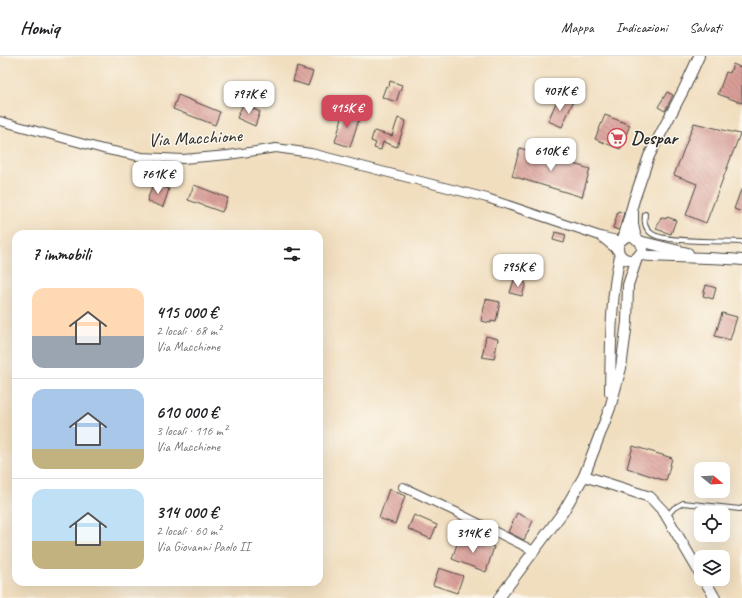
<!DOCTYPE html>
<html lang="it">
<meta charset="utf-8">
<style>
:root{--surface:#fff;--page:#f2f2f2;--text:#202124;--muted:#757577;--line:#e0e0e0;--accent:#d1495b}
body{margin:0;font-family:Caveat,sans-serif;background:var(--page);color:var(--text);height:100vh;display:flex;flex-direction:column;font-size:15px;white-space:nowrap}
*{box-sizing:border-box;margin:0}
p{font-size:13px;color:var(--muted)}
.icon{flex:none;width:22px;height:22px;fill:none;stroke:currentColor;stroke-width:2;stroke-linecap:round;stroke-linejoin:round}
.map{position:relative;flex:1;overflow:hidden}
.drawer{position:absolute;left:12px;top:174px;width:311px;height:356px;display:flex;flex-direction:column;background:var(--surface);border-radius:12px;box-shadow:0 4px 16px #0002}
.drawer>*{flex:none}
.needle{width:26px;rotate:108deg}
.tools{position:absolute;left:694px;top:406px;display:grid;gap:8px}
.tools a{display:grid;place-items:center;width:36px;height:36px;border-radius:8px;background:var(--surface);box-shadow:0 4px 16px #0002;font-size:20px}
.price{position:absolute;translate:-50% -34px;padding:0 9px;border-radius:8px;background:#fff;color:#222;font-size:13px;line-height:26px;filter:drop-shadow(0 1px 2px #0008)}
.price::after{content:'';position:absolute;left:50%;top:24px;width:12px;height:9px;margin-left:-6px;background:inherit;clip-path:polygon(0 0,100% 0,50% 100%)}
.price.current{background:var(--accent);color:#fff}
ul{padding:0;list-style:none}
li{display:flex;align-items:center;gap:12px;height:100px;padding:0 20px}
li+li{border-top:1px solid var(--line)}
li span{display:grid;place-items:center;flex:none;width:112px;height:80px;border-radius:12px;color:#555}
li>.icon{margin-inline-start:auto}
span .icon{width:48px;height:48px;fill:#fffc;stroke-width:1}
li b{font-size:17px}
h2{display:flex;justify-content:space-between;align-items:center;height:48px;padding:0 20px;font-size:17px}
header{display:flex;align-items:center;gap:24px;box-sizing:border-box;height:56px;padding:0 20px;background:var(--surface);border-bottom:1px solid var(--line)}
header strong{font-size:19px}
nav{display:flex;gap:22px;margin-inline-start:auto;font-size:14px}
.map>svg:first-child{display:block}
.building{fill:url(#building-back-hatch)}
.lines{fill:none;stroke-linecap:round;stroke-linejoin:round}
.service-casing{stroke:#494641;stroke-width:6}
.minor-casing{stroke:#494641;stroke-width:10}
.tertiary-casing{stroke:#494641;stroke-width:12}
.service{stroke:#fff;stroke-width:4}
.minor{stroke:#fff;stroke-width:8}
.tertiary{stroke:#fff;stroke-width:10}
.labels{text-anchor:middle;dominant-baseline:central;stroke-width:3;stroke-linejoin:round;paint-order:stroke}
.street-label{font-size:19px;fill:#2b2b2b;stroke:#fbf7ec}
.poi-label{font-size:19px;font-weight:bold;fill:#2b2b2b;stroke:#fbf7ec;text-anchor:start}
</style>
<header>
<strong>Homiq</strong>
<nav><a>Mappa</a><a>Indicazioni</a><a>Salvati</a></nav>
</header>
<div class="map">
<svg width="742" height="542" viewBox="0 0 742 542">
<defs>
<pattern id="building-back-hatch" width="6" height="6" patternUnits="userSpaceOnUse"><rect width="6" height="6" fill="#da9e97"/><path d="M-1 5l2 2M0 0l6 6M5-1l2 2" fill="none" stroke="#b1817b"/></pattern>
</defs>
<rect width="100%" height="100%" fill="#fbf7ec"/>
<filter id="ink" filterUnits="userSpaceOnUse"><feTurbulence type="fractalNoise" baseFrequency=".025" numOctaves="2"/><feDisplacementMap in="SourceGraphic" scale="8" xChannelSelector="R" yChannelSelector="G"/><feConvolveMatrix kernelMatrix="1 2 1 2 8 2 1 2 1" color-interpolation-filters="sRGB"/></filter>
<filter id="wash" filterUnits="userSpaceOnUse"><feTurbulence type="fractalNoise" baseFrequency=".012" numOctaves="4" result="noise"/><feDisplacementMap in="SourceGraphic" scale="16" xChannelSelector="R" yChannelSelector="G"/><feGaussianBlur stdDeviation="0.9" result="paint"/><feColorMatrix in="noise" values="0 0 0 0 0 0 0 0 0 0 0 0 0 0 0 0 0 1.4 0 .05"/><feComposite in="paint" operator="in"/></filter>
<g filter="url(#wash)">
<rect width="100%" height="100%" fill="#f1debf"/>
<g id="blocks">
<g class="building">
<path d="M733,8L742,12V47L718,38L726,16L730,17Z"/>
<path d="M297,11L313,16L308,30L293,25Z"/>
<path d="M390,25L402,29L396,46L382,41L386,30L389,31Z"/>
<path d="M667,36L673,39L665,55L658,51Z"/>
<path d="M178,39L220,56L215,69L173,53Z"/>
<path d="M559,40L573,46L562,71L548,65Z"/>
<path d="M243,48L260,56L255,70L237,62Z"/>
<path d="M344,55L360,60L350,91L335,86Z"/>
<path d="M605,59L630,69L620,93L595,83Z"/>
<path d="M398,62L406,65L397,91L383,86L381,94L374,92L376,87L371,85L374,75L392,80Z"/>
<path d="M694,67L740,78L706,167L686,159L697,128L674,119Z"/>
<path d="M520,92L590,113L582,141L512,120Z"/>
<path d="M153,128L169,133L163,151L147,145Z"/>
<path d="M194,129L228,142L222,156L188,144Z"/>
<path d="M741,134H742V156L734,153Z"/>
<path d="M618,155L624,157L619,174L613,172Z"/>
<path d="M661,161L666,163L667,161L676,164L671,178L656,173Z"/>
<path d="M555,176L566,179L564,187L553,184Z"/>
<path d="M514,224L526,227L522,240L510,237Z"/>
<path d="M706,229L716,232L713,243L703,240Z"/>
<path d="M486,243L500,246L496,266L491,265V267L481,265Z"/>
<path d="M722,257L737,261L730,284L715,280Z"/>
<path d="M486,280L498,283L494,303L482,301Z"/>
<path d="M633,390L672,402L666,425L627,412Z"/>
<path d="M389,433L405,440L395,468L379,462Z"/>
<path d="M517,457L533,465L524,484L508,476Z"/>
<path d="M414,459L437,469L431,483L408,473Z"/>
<path d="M459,482L468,486L470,482L494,491L486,516L452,503Z"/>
<path d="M439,512L463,520L457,537L433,529Z"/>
</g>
</g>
</g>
<g filter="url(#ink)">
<use href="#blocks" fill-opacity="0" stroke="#494641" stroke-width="1"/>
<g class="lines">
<g class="service-casing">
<g id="service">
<path d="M645,158C644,165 644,172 651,177C662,187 725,185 742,186"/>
<path d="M667,460L674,452L683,447L740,453L742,452"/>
</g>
</g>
<g class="minor-casing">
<g id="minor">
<path d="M0,65L103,93L142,101L183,103L228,99L276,92L311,97L487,142L600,180L621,185"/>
<path d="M600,180L619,196"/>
<path d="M403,431L456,456L534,495"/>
</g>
</g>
<g class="tertiary-casing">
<g id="tertiary">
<path d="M633,156V168L636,183"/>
<circle cx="630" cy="192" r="12"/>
<path d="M623,183L634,144L649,100L684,33L699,0"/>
<path d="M639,185L688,197"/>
<path d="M639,199C674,202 708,201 742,204"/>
<path d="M610,336C611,290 610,244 620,200"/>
<path d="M584,420L650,441L664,456L701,519"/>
<path d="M704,523L715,542"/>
<path d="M499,542L563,456L584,420L610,352L621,312L627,266L628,229L637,202"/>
</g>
</g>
<use href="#service" class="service"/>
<use href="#minor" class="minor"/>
<use href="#tertiary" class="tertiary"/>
</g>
</g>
<defs>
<g id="supermarket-ring" transform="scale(1)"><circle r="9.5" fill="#fbf7ec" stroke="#d1495b" stroke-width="1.5"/><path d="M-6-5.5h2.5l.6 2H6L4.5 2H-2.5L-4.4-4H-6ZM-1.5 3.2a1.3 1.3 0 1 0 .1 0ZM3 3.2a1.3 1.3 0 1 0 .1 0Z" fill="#d1495b"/></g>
</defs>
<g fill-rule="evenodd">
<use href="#supermarket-ring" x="617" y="82"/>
</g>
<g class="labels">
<g class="street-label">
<text transform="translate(195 82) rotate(-3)">Via Macchione</text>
</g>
<g class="poi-label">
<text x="631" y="82">Despar</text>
</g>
</g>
</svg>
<div class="tools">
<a><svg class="needle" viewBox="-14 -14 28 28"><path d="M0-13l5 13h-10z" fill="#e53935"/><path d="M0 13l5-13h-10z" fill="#757577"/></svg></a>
<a><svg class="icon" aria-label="locate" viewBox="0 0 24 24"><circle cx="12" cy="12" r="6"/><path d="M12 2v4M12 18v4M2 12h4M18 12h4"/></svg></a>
<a><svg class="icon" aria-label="layers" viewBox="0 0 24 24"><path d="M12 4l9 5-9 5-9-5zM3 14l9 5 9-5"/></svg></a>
</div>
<b class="price" style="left:560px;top:56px">407K €</b>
<b class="price" style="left:249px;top:59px">797K €</b>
<b class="price current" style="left:347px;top:73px">415K €</b>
<b class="price" style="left:551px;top:116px">610K €</b>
<b class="price" style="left:158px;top:139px">761K €</b>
<b class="price" style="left:518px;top:232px">795K €</b>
<b class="price" style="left:473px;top:498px">314K €</b>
<section class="drawer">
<h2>7 immobili<svg class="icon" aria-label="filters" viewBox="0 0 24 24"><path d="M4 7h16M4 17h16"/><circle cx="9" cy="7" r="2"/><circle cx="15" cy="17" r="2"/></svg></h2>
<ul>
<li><span style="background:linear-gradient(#ffd9b3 60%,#9aa5b1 0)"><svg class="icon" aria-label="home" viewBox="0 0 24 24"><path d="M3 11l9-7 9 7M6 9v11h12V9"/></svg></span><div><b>415 000 €</b><p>2 locali · 68 m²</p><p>Via Macchione</p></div></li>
<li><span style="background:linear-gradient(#a9c7e8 75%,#c2b280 0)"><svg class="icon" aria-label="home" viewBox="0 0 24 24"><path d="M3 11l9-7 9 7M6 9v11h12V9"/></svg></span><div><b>610 000 €</b><p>3 locali · 116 m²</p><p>Via Macchione</p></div></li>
<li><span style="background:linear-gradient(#bfe0f5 65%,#c2b280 0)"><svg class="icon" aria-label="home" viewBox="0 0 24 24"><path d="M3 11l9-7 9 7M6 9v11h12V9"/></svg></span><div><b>314 000 €</b><p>2 locali · 60 m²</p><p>Via Giovanni Paolo II</p></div></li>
</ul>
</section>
</div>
